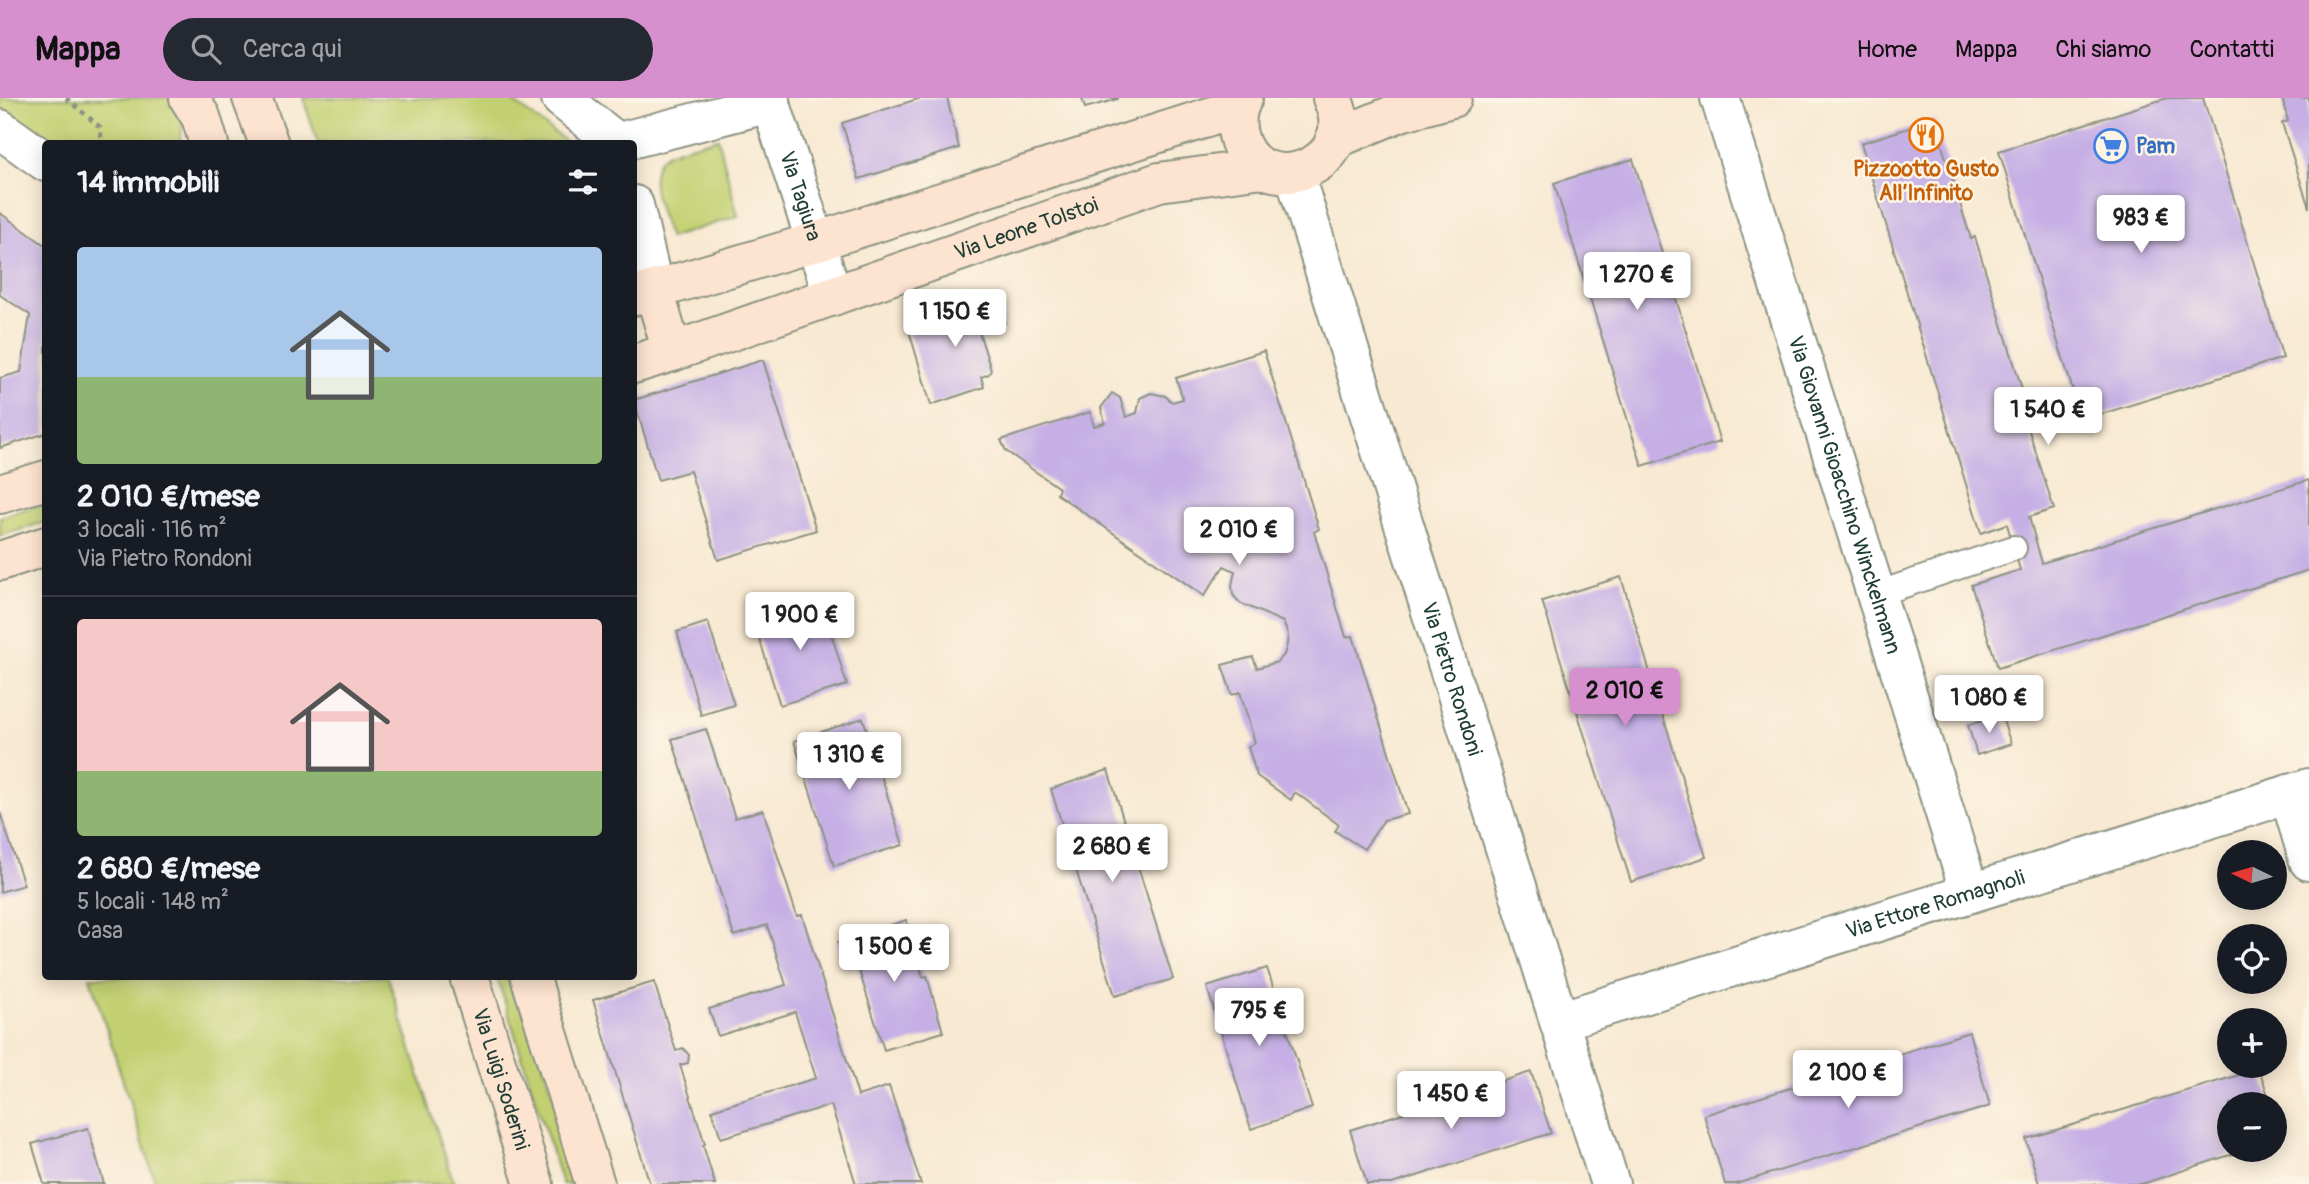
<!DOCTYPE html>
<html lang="it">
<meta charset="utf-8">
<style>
:root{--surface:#171b24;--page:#242831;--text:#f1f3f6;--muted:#9ea1a6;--line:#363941;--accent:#d690ce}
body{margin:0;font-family:Pangolin,sans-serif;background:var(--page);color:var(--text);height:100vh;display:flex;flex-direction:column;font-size:26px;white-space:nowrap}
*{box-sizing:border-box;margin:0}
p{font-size:23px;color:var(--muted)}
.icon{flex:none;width:38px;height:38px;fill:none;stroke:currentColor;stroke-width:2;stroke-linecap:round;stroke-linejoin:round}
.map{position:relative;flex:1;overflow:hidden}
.details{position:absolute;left:42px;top:42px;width:595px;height:840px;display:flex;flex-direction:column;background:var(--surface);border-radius:7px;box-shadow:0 4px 18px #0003}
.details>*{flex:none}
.needle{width:46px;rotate:275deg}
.buttons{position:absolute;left:2217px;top:742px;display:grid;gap:14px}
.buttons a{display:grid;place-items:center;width:70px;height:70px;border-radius:50%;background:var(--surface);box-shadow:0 4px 18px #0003;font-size:35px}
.price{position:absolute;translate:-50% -60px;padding:0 16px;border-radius:7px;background:#fff;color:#222;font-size:23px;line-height:46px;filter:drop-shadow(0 2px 4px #0008)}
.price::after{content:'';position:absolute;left:50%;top:42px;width:21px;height:16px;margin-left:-10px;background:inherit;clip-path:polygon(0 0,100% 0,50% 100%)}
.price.current{background:var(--accent);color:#111}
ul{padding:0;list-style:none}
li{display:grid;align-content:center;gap:14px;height:371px;padding:0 35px}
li+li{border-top:2px solid var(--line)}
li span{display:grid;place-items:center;height:217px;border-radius:7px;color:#555}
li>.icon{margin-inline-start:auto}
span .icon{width:126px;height:126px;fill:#fffc;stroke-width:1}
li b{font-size:30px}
h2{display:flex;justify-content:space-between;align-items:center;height:84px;padding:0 35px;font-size:30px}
header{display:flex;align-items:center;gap:42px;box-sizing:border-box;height:98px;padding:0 35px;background:var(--accent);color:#111}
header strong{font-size:33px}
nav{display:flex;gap:38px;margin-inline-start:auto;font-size:24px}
.search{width:490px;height:63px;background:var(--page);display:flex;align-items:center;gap:18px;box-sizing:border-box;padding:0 24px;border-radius:38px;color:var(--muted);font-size:26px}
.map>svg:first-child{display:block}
.green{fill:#c2d071;stroke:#708652;stroke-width:2}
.building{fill:#c5afe5}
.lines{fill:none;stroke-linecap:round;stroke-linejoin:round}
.lane-casing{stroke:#8c9383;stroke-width:28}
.street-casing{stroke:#8c9383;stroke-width:42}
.secondary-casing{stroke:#8c9383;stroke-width:42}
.path{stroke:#8c9383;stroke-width:4.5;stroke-dasharray:5 5;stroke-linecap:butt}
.lane{stroke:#fff;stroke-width:24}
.street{stroke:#fff;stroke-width:38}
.secondary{stroke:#fde4d0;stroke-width:38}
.labels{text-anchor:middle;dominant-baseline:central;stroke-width:5;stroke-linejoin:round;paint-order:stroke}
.shop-label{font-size:21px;font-weight:bold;fill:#366cbe;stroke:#fcf5e5;text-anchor:start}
.food-label{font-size:21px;font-weight:bold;fill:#c56008;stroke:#fcf5e5}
.street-label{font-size:21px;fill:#1f3d34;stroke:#fcf5e5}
</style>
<header>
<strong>Mappa</strong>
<div class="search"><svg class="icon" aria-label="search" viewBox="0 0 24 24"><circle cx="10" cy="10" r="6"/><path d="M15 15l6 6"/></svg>Cerca qui</div>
<nav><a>Home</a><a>Mappa</a><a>Chi siamo</a><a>Contatti</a></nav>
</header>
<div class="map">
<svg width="2309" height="1086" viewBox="0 0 2309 1086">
<rect width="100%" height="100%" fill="#fcf5e5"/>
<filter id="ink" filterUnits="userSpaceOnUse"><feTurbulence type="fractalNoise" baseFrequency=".0143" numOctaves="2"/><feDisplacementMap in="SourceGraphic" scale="14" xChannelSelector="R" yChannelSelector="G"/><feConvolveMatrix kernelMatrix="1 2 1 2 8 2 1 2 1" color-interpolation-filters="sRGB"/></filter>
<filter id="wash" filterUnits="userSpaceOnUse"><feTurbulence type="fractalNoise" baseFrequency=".00686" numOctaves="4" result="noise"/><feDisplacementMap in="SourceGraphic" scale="28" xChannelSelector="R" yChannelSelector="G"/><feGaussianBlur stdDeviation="1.57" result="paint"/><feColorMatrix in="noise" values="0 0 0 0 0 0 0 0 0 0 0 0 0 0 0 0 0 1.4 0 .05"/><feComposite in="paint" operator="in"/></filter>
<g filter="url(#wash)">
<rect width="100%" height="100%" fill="#f8e9d2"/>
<g class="green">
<path d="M0,0H178C182,15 186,31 178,46L49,45L0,10Z"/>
<path d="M303,0H508L568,45H318Z"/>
<path d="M718,40L738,118L669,140C663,118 640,76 665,57C673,51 707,44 718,40Z"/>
<path d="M45,405V424L0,438V419Z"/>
<path d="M90,879H388L454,1086H156Z"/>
<path d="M497,879H516L581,1086H562Z"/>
</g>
<g id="blocks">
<g class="building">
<path d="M921,0H947L959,50L859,81L842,25Z"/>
<path d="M1082,0H1118V1L1085,10Z"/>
<path d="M2167,0H2203L2283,260L2082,322L1999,53Z"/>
<path d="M2282,0H2309V110L2282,25L2288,23Z"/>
<path d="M1934,22L1971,141L1975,139L2022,291L2016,292L2054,411L2029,419L2042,465L2309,382V472L1998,570L1971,487L2020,472L2007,426L1981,435L1861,45Z"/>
<path d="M1633,61L1720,344L1642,368L1554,85Z"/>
<path d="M0,115L46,148V335L0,350V280L21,274L30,217L0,197Z"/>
<path d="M998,198L1005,225L979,234L991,272L989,276L981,279L984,289L931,307L907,226Z"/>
<path d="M1264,253L1319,431L1314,434L1346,539L1353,538L1408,716L1384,722L1364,751L1335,733L1339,727L1295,694L1291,702L1257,678L1248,649L1255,645L1240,594L1232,597L1222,567L1253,559L1257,570L1277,564L1284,557L1287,546L1288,536L1283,524L1240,505L1233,497L1232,487L1235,473L1224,468L1204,498L1057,396L1059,390L1006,353L1001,342L1090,314L1094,328L1105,325L1101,310L1112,295L1120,300L1126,319L1137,315L1140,300L1151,295L1165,298L1172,304L1183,301L1176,280Z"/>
<path d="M763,262L816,432L718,462L690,373L658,382L634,302Z"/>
<path d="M1621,479L1706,759L1631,784L1542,503Z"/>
<path d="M820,499L847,587L780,607L754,523Z"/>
<path d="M708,524L734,607L701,617L677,534Z"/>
<path d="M2001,617L2011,646L1977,657L1968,627Z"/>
<path d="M863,620L903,747L834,768L794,643Z"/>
<path d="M706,631L735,720L763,712L797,818L802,817L858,998L889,988L921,1086H856L831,1007L721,1040L712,1012L816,980L795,914L718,938L709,911L786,887L767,827L734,838L672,641Z"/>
<path d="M1108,672L1173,881L1115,898L1051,691Z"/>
<path d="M0,714L24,787L0,794Z"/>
<path d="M906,822L923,879L927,878L943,934L884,952L857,866L848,869L838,844Z"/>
<path d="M1267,870L1312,1010L1251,1031L1207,889Z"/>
<path d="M654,884L676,953L683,950L689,957L688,965L680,967L705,1046L703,1047L715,1086H650L593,902Z"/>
<path d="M1969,934L1990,1008L1736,1086H1725L1704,1017Z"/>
<path d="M2259,971L2271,1006H2230V1052H2245L2142,1086H2039L2026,1041Z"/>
<path d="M1531,974L1551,1035L1392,1086H1367L1350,1032Z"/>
<path d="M2275,1021L2282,1040L2275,1043Z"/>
<path d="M88,1030L104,1086H44L32,1046Z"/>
</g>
</g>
</g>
<g filter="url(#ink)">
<use href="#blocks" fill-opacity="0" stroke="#8c9383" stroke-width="2"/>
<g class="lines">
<g class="lane-casing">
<path id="lane" d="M1877,496L2014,450"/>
</g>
<g class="street-casing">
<g id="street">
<path d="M561,0L619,46"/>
<path id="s1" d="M769,0L833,198"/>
<path id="s2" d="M1720,0L1970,795"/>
<path d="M0,31L46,64"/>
<path d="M619,44L770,5"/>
<path id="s3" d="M1294,75L1610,1086"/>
<path d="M634,107L654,192"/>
<path d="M2289,696L2309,763"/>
<path id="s4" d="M1559,923L2309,690"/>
</g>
</g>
<g class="secondary-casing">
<g id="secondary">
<path d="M189,0L201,19L209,46"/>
<path d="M252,0L269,46"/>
<path d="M1243,0C1236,12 1235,24 1238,37C1255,108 1366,70 1332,0"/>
<path d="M1335,41L1400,14L1452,0"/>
<path d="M654,192L672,254"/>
<path d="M634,198L815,144L1238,10"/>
<path id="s5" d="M634,266L672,254L1159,84L1263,70"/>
<path d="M0,396L46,382"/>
<path d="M0,463L46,448"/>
<path id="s6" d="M469,878L534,1086"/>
<path d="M530,878L595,1086"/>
</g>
</g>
<path class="path" d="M66,0L100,29L102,46"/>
<use href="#lane" class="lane"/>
<use href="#street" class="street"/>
<use href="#secondary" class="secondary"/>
</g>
</g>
<defs>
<g id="restaurant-ring" transform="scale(1.75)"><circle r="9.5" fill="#fcf5e5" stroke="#e8710a" stroke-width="1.5"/><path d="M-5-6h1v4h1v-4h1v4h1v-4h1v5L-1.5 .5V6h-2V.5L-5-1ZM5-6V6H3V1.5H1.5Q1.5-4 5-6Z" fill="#e8710a"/></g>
<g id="supermarket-ring" transform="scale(1.75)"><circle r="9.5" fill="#fcf5e5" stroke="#3f7fe0" stroke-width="1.5"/><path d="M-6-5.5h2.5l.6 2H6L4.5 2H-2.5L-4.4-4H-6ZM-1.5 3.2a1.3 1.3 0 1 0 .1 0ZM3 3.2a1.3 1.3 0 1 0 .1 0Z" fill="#3f7fe0"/></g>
</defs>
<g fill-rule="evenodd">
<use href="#restaurant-ring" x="1926" y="37"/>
<use href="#supermarket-ring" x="2111" y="48"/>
</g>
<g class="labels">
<g class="shop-label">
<text x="2136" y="48">Pam</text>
</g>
<g class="food-label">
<text x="1926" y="71">Pizzootto Gusto<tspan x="1926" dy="24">All’Infinito</tspan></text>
</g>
<g class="street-label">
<text stroke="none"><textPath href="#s1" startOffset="103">Via Tagiura</textPath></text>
<text stroke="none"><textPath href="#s5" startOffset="415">Via Leone Tolstoi</textPath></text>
<text stroke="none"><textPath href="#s2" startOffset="416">Via Giovanni Gioacchino Winckelmann</textPath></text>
<text stroke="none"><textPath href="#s3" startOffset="530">Via Pietro Rondoni</textPath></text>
<text stroke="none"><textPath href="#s4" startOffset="394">Via Ettore Romagnoli</textPath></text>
<text stroke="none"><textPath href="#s6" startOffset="108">Via Luigi Soderini</textPath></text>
</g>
</g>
</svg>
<div class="buttons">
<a><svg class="needle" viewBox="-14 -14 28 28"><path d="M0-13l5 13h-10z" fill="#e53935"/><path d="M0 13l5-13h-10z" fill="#9ea1a6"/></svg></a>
<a><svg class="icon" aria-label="locate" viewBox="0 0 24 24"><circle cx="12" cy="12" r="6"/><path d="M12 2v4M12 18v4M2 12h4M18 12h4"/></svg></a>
<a>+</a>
<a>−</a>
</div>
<b class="price" style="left:2141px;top:157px">983 €</b>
<b class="price" style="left:1637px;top:214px">1 270 €</b>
<b class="price" style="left:955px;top:251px">1 150 €</b>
<b class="price" style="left:2048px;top:349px">1 540 €</b>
<b class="price" style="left:1239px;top:469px">2 010 €</b>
<b class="price" style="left:800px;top:554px">1 900 €</b>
<b class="price current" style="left:1625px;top:630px">2 010 €</b>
<b class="price" style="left:1989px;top:637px">1 080 €</b>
<b class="price" style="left:849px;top:694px">1 310 €</b>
<b class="price" style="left:1112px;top:786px">2 680 €</b>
<b class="price" style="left:894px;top:886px">1 500 €</b>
<b class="price" style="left:1259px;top:950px">795 €</b>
<b class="price" style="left:1848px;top:1012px">2 100 €</b>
<b class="price" style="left:1451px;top:1033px">1 450 €</b>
<section class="details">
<h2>14 immobili<svg class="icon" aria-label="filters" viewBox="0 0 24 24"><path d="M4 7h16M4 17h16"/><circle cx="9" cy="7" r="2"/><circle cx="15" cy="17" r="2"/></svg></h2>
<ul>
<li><span style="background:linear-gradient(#a9c7e8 60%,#8fb573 0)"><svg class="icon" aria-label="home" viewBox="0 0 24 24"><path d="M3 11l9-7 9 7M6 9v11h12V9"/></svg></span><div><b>2 010 €/mese</b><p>3 locali · 116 m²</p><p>Via Pietro Rondoni</p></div></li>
<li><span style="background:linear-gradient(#f6c9c9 70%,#8fb573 0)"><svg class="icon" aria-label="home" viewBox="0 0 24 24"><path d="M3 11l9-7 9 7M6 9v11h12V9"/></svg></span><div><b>2 680 €/mese</b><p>5 locali · 148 m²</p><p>Casa</p></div></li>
</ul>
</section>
</div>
